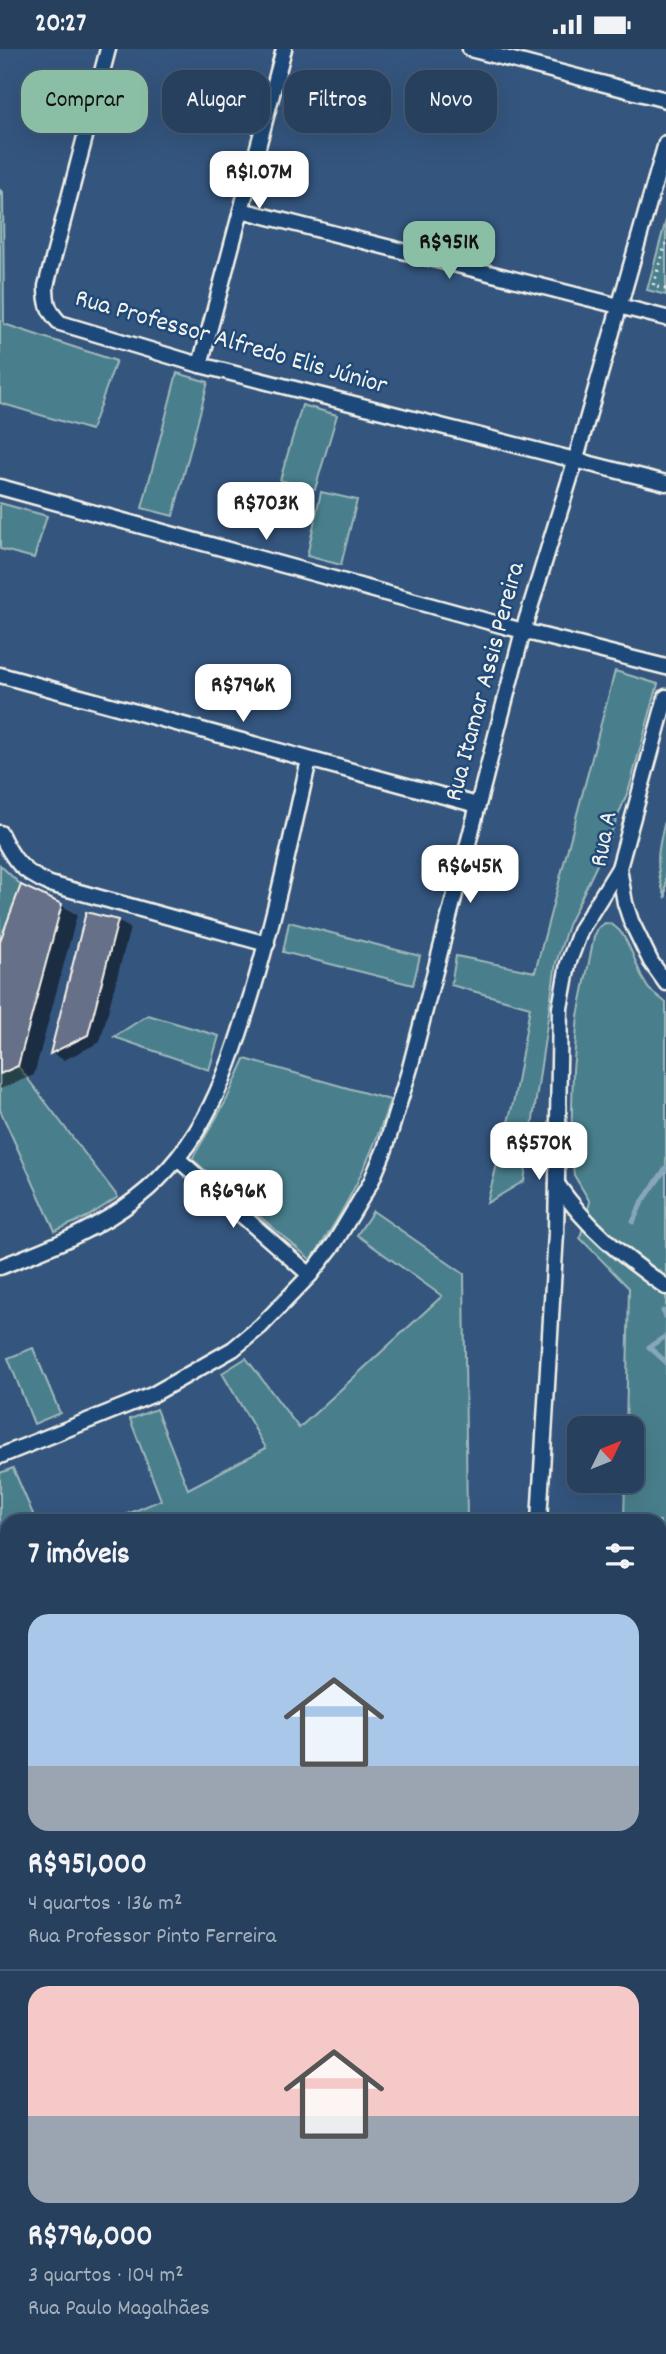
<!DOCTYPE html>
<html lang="pt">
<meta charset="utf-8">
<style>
:root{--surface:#27405e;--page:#2f4764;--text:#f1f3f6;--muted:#a4afbc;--line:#435973;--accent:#8abfa5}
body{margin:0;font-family:Dekko,sans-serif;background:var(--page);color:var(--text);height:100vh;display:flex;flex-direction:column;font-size:26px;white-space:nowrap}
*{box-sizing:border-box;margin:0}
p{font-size:23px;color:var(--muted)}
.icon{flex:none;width:38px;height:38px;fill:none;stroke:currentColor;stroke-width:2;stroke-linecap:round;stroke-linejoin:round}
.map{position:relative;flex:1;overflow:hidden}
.panel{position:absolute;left:0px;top:1465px;width:667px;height:842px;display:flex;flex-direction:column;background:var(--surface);border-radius:21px 21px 0 0;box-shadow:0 7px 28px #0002,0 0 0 2px var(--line)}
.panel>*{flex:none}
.banner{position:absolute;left:21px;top:21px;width:625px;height:63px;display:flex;gap:14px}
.needle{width:46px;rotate:47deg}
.tools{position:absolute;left:567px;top:1367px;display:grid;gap:14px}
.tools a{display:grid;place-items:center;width:77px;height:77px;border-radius:14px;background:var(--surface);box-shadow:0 7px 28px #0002,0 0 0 2px var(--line);font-size:35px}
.price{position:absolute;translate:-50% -60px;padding:0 16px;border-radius:14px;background:#fff;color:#222;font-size:23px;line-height:46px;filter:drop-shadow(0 2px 4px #0008)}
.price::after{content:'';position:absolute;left:50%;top:42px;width:21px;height:16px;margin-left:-10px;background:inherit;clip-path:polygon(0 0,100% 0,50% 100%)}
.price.active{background:var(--accent);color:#111}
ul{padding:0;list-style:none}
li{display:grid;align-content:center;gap:14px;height:371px;padding:0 28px}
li+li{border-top:2px solid var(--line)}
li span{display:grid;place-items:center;height:217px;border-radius:21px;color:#555}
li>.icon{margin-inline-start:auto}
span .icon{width:126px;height:126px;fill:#fffc;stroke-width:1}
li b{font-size:30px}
h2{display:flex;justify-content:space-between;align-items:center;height:84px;padding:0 28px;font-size:30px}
.tag{padding:0 24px;border-radius:21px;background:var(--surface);box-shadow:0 7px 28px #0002,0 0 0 2px var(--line);font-size:24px;line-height:63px}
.tag.active{background:var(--accent);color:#111}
.status{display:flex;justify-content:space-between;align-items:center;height:49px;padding:0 35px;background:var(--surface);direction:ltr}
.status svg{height:19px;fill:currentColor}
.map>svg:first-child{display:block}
.green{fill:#4a7f8c;stroke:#9fb8ba;stroke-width:2}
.shadow{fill:#0007}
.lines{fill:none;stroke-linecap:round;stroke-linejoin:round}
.stream{stroke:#87a7b9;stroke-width:5}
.building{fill:#666f88;stroke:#f4f1e8;stroke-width:2}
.street-casing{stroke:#f4f1e8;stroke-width:19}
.path{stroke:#f4f1e8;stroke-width:3.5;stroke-dasharray:2 5;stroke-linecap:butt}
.street{stroke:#1f4a7a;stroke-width:14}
.labels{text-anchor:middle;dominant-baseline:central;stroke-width:5;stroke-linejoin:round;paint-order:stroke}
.street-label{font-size:26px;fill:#f4f1e8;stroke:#1f4a7a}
</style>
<div class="status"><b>20:27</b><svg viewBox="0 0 49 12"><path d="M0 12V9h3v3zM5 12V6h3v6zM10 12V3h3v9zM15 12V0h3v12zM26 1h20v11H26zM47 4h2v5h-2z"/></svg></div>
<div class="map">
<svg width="666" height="2305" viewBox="0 0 666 2305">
<rect width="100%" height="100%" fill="#34557e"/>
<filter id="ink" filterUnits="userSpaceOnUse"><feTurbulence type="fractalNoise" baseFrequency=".0143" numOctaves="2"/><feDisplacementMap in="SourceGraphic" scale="14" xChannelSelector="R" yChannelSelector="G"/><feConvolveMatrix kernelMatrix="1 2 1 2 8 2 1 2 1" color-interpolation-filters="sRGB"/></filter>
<g filter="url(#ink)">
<g class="green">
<path d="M0,141L3,143L4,275L116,312L91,381L0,354Z"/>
<path d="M666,171V246L647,241Z"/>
<path d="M177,324L208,333L173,467L142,459Z"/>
<path d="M302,356L337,366L315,440L280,431Z"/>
<path d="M321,443L357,451L341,516L307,507Z"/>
<path d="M0,454L47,467L34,509L0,500Z"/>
<path d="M615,622L658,635L629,740L604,801L568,876L556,914L524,1132L487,1154L514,1050L530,958L451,936L456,907L535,923Z"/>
<path d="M666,768V849C653,819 658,798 666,768Z"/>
<path d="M0,816L21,836L0,892Z"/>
<path d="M289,873L420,907L413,936L283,903Z"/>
<path d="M605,874C628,874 636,924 649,940C654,945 661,949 666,954V2305H203L204,2300H660V1472H624L625,1432H632V1379H626L629,1239L580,1189L590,1153L574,1126L571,1099L573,1021L578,967L594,888L598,879Z"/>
<path d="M148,966L219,987L209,1021L114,988Z"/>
<path d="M245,1010L390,1051C372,1109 346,1161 311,1211L192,1110L226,1052Z"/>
<path d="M18,1017L118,1148L87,1168L55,1182L0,1061V1025Z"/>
<path d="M373,1162L464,1225L467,1472H111L161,1451L130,1370L156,1360L188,1440L266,1399L222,1324L246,1309L299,1379L442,1247L357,1186Z"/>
<path d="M33,1299L60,1364L34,1375L8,1309Z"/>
<path d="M13,1419L36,1472H7V1508L0,1491V1424Z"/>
<path d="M7,1514V1598L0,1596V1517Z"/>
<path d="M7,1645V1693L0,1691V1655Z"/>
</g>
<g class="shadow">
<path d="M61,856L77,866L34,1026L0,1040V897Z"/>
<path d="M117,872L130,879L100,993L64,1011L52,1004Z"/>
</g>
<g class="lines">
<g class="stream">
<path d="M633,1173L641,1155L666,1119"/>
<path d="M663,1262L666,1268"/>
<path d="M666,1287L649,1298L666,1313"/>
<path d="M660,1828L666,1815"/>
<path d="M391,2305L392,2300"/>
</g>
</g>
<g class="building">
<path d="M21,836L62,855L18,1017L0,1025V892Z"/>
<path d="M86,863L118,871L88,986L50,1005Z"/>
</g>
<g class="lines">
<g class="street-casing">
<g id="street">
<path d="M108,0L46,237C46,254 48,262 60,274L200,316L666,434"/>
<path d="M470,0L666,51"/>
<path d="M241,161L666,269"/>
<path d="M200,316L284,0"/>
<path d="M0,438L523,582L666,618"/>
<path d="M0,626L477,756"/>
<path d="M666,648L619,819L625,854L631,872L651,913L666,934"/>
<path d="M0,784C13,811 22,823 50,835L267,895"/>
<path d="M179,1111L310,1226"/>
<path d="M557,1135C589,1181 620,1205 666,1238"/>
<path d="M0,1218C48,1199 97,1181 137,1149C205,1096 228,1023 252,944C275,868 291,789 309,711"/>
<path d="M0,1407L152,1346L233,1300L261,1277L310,1226L334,1195L371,1133L385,1100L410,1019L523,582L575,413L666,94"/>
<path d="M539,1472L556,1184L560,959L568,915L581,880L619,819"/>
<path d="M0,1850L7,1857"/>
<path d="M0,1903L7,1902"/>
<path d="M83,2305L84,2300"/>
</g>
</g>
<path class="path" d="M666,194L653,237L666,240"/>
<use href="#street" class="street"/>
</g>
</g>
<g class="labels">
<g class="street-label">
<text transform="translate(231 294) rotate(16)">Rua Professor Alfredo Elis Júnior</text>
<text transform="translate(486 633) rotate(-75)">Rua Itamar Assis Pereira</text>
<text transform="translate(605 790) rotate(-79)">Rua A</text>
</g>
</g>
</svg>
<div class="tools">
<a><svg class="needle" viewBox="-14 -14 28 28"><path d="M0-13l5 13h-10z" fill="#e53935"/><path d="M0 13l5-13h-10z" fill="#a4afbc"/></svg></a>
</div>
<b class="price" style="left:259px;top:162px">R$1.07M</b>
<b class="price active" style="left:449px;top:232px">R$951K</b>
<b class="price" style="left:266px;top:493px">R$703K</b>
<b class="price" style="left:243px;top:675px">R$796K</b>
<b class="price" style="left:470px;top:856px">R$645K</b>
<b class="price" style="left:539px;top:1133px">R$570K</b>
<b class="price" style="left:233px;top:1181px">R$696K</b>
<div class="banner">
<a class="tag active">Comprar</a>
<a class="tag">Alugar</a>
<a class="tag">Filtros</a>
<a class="tag">Novo</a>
</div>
<section class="panel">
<h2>7 imóveis<svg class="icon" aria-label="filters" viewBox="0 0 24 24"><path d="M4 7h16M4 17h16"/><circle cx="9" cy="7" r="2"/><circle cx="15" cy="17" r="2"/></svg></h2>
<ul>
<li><span style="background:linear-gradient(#a9c7e8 70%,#9aa5b1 0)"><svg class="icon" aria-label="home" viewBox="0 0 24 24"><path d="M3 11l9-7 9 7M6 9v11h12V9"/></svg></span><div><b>R$951,000</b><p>4 quartos · 136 m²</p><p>Rua Professor Pinto Ferreira</p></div></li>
<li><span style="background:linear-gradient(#f6c9c9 60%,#9aa5b1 0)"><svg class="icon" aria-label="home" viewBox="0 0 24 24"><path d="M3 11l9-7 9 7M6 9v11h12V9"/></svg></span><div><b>R$796,000</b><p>3 quartos · 104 m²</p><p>Rua Paulo Magalhães</p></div></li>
</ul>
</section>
</div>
